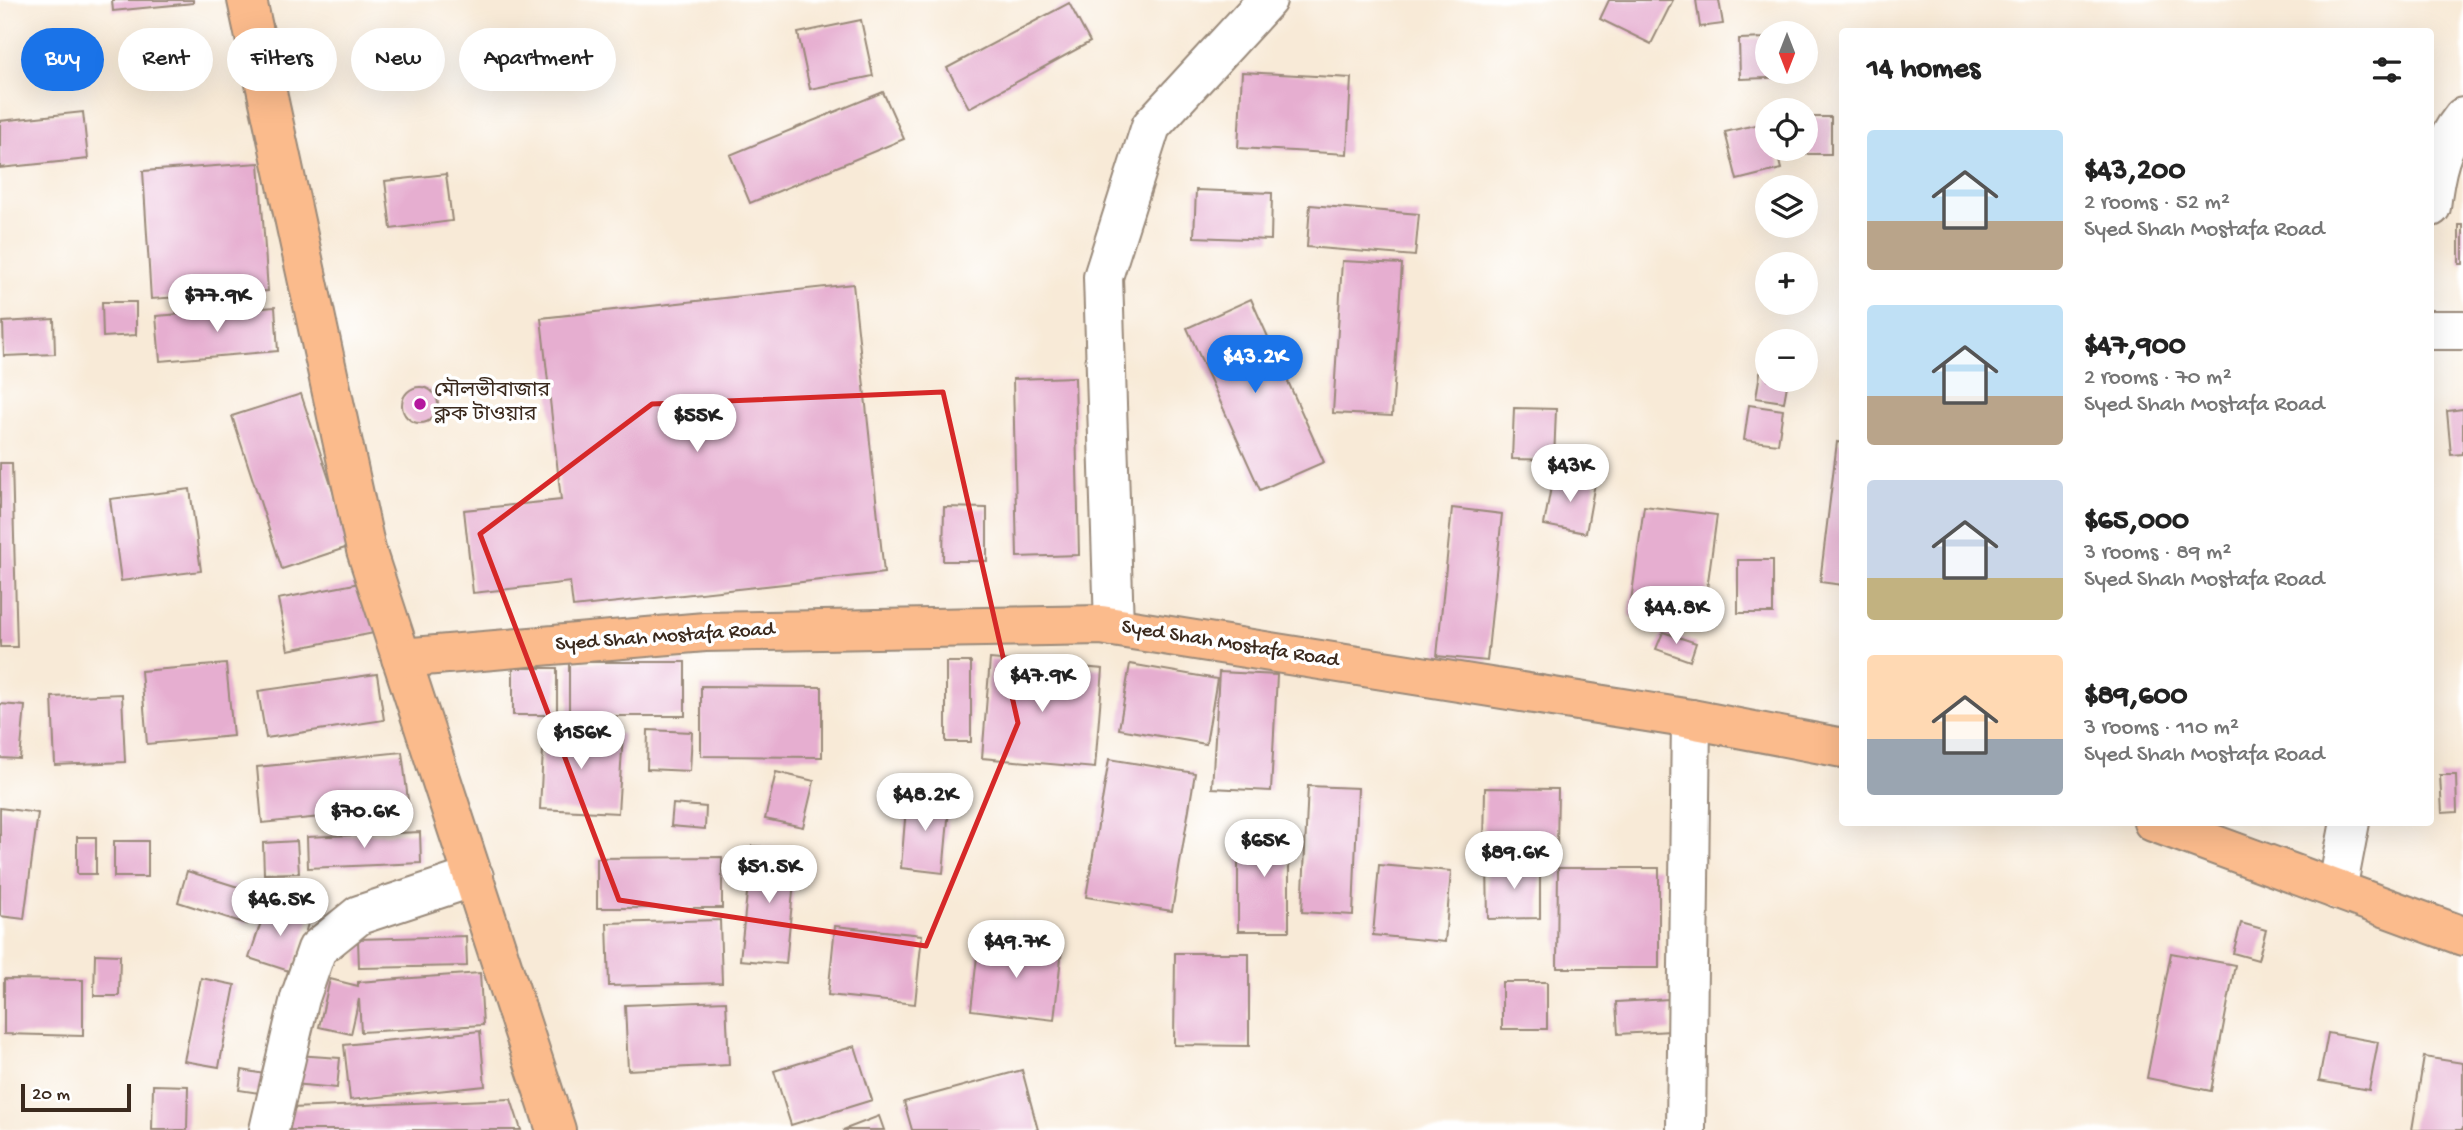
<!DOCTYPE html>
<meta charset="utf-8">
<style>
:root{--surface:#fff;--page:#f6f6f6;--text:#222;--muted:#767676;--accent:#1a73e8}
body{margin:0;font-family:"Gochi Hand","Noto Sans Bengali",sans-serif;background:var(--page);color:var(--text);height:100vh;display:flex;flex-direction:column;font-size:26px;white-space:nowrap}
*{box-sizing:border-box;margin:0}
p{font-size:23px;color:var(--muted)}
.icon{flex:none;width:38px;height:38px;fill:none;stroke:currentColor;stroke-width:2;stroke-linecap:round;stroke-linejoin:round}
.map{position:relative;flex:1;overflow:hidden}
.panel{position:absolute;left:1839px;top:28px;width:595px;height:798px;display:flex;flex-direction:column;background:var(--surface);border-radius:7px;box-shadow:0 7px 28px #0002}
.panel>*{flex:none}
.guide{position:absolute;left:21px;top:28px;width:665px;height:63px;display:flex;gap:14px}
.needle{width:46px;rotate:180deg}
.controls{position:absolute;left:1755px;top:21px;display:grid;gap:14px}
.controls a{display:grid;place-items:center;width:63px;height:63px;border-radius:50%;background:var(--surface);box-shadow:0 7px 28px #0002;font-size:35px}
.scale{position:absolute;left:21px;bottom:18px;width:110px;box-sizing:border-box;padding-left:7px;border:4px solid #3b2a1e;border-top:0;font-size:19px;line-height:24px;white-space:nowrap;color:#3b2a1e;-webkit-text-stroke:5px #fff;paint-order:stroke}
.price{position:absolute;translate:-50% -60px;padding:0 16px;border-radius:24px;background:#fff;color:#222;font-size:23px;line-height:46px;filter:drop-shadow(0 2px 4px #0008)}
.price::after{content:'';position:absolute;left:50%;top:42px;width:21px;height:16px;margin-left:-10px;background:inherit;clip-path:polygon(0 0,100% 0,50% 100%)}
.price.on{background:var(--accent);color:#fff}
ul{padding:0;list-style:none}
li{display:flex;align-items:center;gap:21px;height:175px;padding:0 28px}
li span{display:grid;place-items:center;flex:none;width:196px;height:140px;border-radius:7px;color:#555}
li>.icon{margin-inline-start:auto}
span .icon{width:84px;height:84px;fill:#fffc;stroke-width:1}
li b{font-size:30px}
h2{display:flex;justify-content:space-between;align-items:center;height:84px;padding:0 28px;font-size:30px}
.chip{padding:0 24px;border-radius:32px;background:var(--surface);box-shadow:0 7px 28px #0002;font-size:24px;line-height:63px}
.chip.on{background:var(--accent);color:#fff}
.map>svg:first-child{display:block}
.building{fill:#e6aed0}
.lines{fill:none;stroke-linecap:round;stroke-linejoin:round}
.street-casing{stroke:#9a8a7a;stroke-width:42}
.highway-casing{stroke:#9a8a7a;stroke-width:42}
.street{stroke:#fff;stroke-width:38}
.highway{stroke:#fbbb8c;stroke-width:38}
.marked{fill:none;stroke:#d62828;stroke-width:5;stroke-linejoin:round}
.poi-dot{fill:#b5179e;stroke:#fff;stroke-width:2.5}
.labels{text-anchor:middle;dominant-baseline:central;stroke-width:7;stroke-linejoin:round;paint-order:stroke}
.poi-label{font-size:21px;fill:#3b2a1e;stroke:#fff;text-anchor:start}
.street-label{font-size:21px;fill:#3b2a1e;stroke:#fff}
</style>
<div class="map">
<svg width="2463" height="1130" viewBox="0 0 2463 1130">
<rect width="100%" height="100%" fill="#fff"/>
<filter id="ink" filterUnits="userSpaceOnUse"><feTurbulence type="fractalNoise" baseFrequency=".0143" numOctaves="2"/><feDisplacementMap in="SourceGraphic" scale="14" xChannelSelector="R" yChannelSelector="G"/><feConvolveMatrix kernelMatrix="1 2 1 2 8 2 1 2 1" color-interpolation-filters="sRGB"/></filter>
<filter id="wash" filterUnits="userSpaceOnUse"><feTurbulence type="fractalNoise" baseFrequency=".00686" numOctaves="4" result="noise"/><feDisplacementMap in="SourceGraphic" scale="28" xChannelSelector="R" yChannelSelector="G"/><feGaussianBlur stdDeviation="1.57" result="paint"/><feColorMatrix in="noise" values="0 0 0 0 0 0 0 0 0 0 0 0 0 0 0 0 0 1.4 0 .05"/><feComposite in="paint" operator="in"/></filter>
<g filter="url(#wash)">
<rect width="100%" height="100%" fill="#f8ead7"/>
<g id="blocks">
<g class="building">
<path d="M112,0H193V3L113,11Z"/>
<path d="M1609,0H1673L1651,44L1600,19Z"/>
<path d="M1696,0H1719L1723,24L1700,27Z"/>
<path d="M1069,3L1090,42L969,108L947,68Z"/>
<path d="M861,20L873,76L810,89L798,33Z"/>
<path d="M1768,38V72H1791L1792,77L1740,79L1739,39Z"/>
<path d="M1242,72L1351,78L1347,154L1238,148Z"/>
<path d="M883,92L904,139L750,203L730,155Z"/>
<path d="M83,112L88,159L0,168V121Z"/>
<path d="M1806,117H1831V154H1789V149H1806Z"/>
<path d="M1768,122V149H1776L1781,169L1737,180L1725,132Z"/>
<path d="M259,163L268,291L151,299L143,171Z"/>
<path d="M446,174L452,221L391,229L385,181Z"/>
<path d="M1196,190L1272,193L1271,240L1194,237Z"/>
<path d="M1310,205L1419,214L1415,256L1307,247Z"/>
<rect x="2459" y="225" width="4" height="39"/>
<path d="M1342,261L1402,264L1392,416L1333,413Z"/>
<path d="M853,284L884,573L573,607L570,582L473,593L464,510L561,500L541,318Z"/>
<path d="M1251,299L1324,462L1260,490L1187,328Z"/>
<path d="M102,302H136V335L103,337Z"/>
<path d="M275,307L278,351L160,361L156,316Z"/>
<path d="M54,319L55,354L4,356L3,322Z"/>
<path d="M1763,354L1768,355V380H1788L1784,402L1756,398Z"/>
<path d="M1075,377L1079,555L1017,557L1013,379Z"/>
<circle cx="420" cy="405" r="18"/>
<path d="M301,394L351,546L282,569L232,416Z"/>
<path d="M1749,405L1783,410L1778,444L1744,440Z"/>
<path d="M1514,408L1556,409L1554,460L1512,459Z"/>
<path d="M2463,409V454L2451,455L2447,411Z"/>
<path d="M1837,442L1843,443V585L1820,582Z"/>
<path d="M0,463H12L17,647H0Z"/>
<path d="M1553,476L1595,483L1586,533L1544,525Z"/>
<path d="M190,489L201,571L121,581L110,499Z"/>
<path d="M1644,506L1717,515L1702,626L1629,616Z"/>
<path d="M944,507L987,508V561H943Z"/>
<path d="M1452,508L1502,514L1487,661L1437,656Z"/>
<rect x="1738" y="560" width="35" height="53"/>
<path d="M370,581L379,632L288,650L278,599Z"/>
<path d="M1663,632L1696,643L1690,661L1656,649Z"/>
<path d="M990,659L1103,669L1095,768L982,758Z"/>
<rect x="569" y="662" width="116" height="54"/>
<rect x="946" y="662" width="25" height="80"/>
<path d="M226,664L233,736L147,744L141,671Z"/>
<path d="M1130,664L1217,679L1206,744L1119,729Z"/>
<rect x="513" y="668" width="44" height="47"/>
<path d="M1219,672L1277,675L1271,791L1212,788Z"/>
<path d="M377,674L384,720L266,738L258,691Z"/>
<path d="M701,686L822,687V757L701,756Z"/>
<path d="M122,694L125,762L55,765L52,697Z"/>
<path d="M0,704L25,706L20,759L0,758Z"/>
<path d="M544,730L623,734L618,813L540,809Z"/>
<path d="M648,730L692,732L690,771L647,769Z"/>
<path d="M402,752L409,808L262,823L257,767Z"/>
<path d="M1109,759L1195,773L1172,911L1086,897Z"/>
<path d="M776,772L814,781L803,827L765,819Z"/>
<path d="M2440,775H2456L2457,812L2442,813Z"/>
<path d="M1308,786L1358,788L1353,915L1302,912Z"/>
<path d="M1485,788L1558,789L1557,850L1484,849Z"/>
<path d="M907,795L950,798L943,873L901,868Z"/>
<path d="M673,804L706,807L705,829L671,826Z"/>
<path d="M0,808L38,813L24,919L0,916Z"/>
<rect x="1238" y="826" width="51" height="105"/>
<path d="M420,832L421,863L308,868L307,837Z"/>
<rect x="77" y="837" width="19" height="37"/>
<rect x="114" y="841" width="34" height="36"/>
<path d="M297,841L299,873L264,874L263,843Z"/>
<path d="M752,846L797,850L786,964L740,960Z"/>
<path d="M722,857V908H597V858Z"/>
<path d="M1540,864V918L1488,919L1487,865Z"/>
<path d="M1379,865L1451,871L1445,942L1373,935Z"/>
<path d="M1558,868H1659V968H1557Z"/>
<path d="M187,871L257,893L247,924L178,902Z"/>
<path d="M267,904L310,918L292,972L249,958Z"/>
<path d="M720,920L722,983L609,986L607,923Z"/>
<path d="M2241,923L2266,930L2258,960L2233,953Z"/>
<path d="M835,926L922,935L915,1004L828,995Z"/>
<path d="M466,936L467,966L359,968L358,939Z"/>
<path d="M979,939L1062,949L1054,1020L971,1010Z"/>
<path d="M1175,953H1249V1046L1174,1045Z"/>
<path d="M2171,953L2235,965L2211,1091L2147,1078Z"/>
<path d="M95,954L120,955L119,996H94Z"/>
<path d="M480,973L483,1025L361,1032L359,999L351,1034L319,1027L330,979L358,986V982Z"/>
<path d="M201,978L235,985L219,1067L184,1061Z"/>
<path d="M4,979L83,980V1036L4,1034Z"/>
<rect x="1502" y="982" width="45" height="47"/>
<path d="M1669,999L1671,1031L1618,1034L1616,1002Z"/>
<path d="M726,1001L729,1065L628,1070L625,1005Z"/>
<path d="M480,1031L485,1086L350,1100L344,1045Z"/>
<path d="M2328,1033L2378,1042L2369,1090L2319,1081Z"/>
<path d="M855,1046L872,1100L791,1125L774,1071Z"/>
<path d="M296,1055L340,1058L337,1088L293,1084Z"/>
<path d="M2424,1057L2463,1063V1130H2412Z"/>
<path d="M242,1070L276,1076L273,1095L239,1090Z"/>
<path d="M1022,1070L1038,1130H912L904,1102Z"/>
<path d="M153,1085L188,1086L187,1130H152Z"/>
<path d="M511,1099L521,1130H288L291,1108Z"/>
<path d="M879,1116L884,1130H843Z"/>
</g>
</g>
</g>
<g filter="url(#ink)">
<use href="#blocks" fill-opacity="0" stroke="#9a8a7a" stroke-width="2"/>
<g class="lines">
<g class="street-casing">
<g id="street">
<path d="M2431,207C2435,172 2440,146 2463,117"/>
<path d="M2431,330H2463"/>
<path d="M1114,627L1103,277L1151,126L1267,0"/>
<path d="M2337,890L2350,822"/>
<path d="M269,1130L300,998L317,949L359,915L474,877"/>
<path d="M1686,1130L1691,719"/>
</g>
</g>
<g class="highway-casing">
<g id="highway">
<path d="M247,0L366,550L556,1130"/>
<path d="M401,658L705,632L1101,625L1691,719L1843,748"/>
<path d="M2153,822L2463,936"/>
</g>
</g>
<use href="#street" class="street"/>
<use href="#highway" class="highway"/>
</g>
</g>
<path class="marked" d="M943,392L1018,723L926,946L619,900L480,534L652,404Z"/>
<circle class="poi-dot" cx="420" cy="404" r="7"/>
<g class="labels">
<g class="poi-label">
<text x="434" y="392">মৌলভীবাজার<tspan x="434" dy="24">ক্লক টাওয়ার</tspan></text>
</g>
<g class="street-label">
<text transform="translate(665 638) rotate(-4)">Syed Shah Mostafa Road</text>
<text transform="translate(1230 645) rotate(9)">Syed Shah Mostafa Road</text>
</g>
</g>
</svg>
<div class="controls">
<a><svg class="needle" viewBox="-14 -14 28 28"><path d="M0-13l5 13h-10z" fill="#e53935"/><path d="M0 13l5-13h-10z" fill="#767676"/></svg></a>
<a><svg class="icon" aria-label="locate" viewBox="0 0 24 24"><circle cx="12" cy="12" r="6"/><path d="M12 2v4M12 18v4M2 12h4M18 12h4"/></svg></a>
<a><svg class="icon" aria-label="layers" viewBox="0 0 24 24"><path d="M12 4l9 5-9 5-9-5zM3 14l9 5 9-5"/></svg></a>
<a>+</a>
<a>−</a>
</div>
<div class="scale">20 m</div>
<b class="price" style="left:217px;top:334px">$77.9K</b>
<b class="price on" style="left:1255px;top:395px">$43.2K</b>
<b class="price" style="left:697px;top:454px">$55K</b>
<b class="price" style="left:1570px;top:504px">$43K</b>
<b class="price" style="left:1676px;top:646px">$44.8K</b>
<b class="price" style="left:1042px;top:714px">$47.9K</b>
<b class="price" style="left:581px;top:771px">$156K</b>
<b class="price" style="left:925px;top:833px">$48.2K</b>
<b class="price" style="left:364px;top:850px">$70.6K</b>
<b class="price" style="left:1264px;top:879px">$65K</b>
<b class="price" style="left:1514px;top:891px">$89.6K</b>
<b class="price" style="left:769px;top:905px">$51.5K</b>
<b class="price" style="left:280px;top:938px">$46.5K</b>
<b class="price" style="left:1016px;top:980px">$49.7K</b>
<div class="guide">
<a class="chip on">Buy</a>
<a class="chip">Rent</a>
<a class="chip">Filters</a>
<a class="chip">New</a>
<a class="chip">Apartment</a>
</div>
<section class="panel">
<h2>14 homes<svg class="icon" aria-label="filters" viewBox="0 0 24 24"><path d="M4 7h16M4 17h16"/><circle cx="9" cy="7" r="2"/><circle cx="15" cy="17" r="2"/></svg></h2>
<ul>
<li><span style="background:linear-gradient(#bfe0f5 65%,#b9a48a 0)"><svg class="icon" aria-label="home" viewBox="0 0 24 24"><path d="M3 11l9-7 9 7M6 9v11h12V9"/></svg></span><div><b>$43,200</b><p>2 rooms · 52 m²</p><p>Syed Shah Mostafa Road</p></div></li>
<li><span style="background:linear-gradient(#bfe0f5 65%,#b9a48a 0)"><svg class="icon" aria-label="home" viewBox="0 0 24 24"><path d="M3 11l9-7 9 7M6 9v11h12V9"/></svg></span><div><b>$47,900</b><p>2 rooms · 70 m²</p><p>Syed Shah Mostafa Road</p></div></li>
<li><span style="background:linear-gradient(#c9d6e8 70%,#c2b280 0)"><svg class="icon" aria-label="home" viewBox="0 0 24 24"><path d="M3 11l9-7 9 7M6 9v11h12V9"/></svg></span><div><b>$65,000</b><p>3 rooms · 89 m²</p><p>Syed Shah Mostafa Road</p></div></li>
<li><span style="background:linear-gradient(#ffd9b3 60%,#9aa5b1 0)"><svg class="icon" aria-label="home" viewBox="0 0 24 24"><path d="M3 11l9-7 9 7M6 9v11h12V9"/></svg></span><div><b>$89,600</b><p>3 rooms · 110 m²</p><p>Syed Shah Mostafa Road</p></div></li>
</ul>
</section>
</div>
